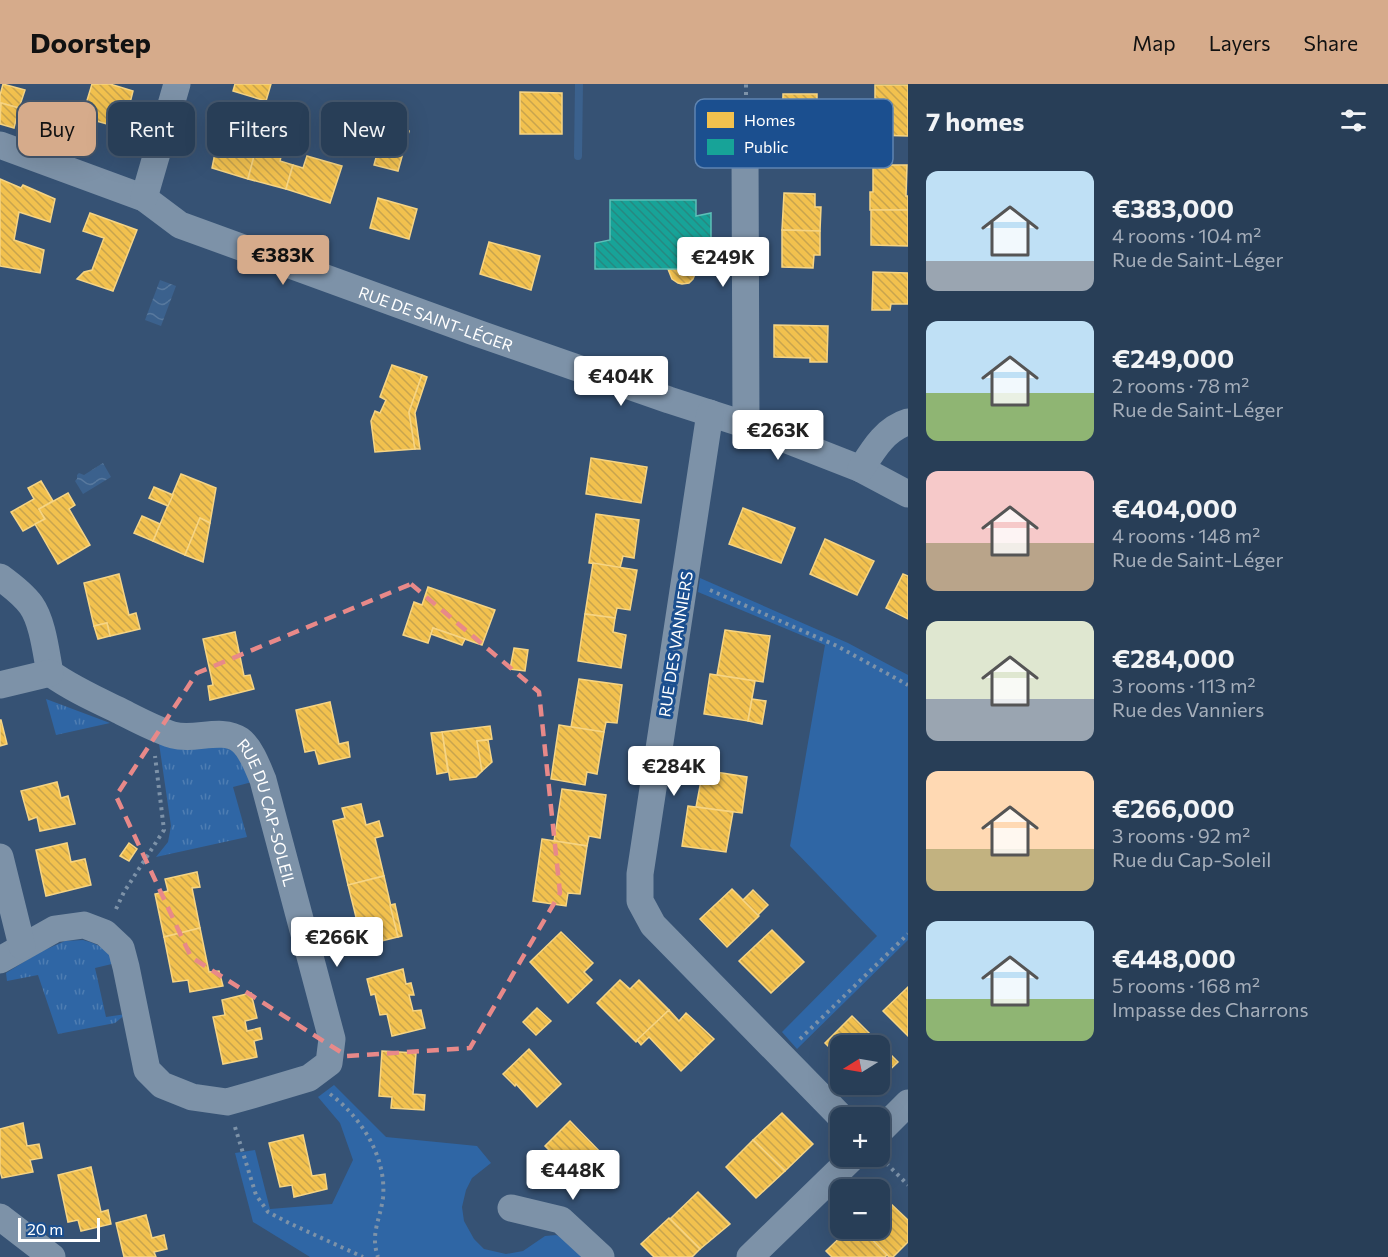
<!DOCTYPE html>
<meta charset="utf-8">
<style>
:root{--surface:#283e57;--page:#344961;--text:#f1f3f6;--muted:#a5aeba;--line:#44576d;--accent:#d6ab8b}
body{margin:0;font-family:Commissioner,sans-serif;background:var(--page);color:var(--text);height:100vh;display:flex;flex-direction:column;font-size:22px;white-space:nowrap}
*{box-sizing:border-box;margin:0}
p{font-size:20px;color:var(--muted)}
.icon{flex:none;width:33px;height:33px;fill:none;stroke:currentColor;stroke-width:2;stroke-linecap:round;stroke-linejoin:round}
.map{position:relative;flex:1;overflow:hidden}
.drawer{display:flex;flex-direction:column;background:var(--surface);width:480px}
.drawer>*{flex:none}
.banner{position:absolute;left:18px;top:18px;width:570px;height:54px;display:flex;gap:12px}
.needle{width:39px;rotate:259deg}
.tools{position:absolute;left:830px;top:951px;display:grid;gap:12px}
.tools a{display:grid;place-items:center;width:60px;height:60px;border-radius:12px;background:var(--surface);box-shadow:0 6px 24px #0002,0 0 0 2px var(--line);font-size:30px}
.scale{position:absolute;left:18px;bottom:15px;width:82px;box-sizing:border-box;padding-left:6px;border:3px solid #fff;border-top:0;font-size:16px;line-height:21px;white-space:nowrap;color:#fff;-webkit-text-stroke:4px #1b4f8f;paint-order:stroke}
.price{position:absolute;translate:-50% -51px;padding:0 14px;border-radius:6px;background:#fff;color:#222;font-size:20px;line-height:39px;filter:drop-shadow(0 2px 3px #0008)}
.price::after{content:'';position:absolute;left:50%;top:36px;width:18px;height:14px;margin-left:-9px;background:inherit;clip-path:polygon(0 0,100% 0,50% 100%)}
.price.selected{background:var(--accent);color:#111}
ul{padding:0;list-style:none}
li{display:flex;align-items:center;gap:18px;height:150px;padding:0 18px}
li span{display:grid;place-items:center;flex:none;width:168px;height:120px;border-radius:12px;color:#555}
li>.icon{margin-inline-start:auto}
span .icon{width:72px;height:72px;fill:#fffc;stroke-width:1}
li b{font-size:26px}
h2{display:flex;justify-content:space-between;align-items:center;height:72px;padding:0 18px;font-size:26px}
.tag{padding:0 21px;border-radius:12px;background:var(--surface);box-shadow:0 6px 24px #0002,0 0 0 2px var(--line);font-size:21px;line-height:54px}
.tag.selected{background:var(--accent);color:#111}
header{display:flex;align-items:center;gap:36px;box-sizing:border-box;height:84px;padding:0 30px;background:var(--accent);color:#111}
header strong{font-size:28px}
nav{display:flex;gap:33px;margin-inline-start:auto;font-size:21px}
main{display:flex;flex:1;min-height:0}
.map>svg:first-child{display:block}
.grass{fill:url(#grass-tufts)}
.green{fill:#2f66a5}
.water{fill:url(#water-waves)}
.homes{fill:url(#homes-back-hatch);stroke:#f6d483;stroke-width:1.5}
.public{fill:url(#public-back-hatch);stroke:#5dbfb7;stroke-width:1.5}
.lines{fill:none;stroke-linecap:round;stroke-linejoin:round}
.stream{stroke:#3b618d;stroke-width:8}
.path{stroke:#7d92a8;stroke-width:4;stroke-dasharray:3 4.5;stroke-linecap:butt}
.minor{stroke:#7d92a8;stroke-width:27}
.marked{fill:none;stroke:#e88989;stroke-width:4.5;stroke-dasharray:12 8;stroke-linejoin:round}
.labels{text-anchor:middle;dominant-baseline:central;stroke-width:6;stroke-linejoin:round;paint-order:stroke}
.street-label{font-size:16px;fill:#fff;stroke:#1b4f8f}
.key{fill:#1b4f8f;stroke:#5f84b1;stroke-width:1.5}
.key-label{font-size:16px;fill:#fff}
</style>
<header>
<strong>Doorstep</strong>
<nav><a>Map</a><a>Layers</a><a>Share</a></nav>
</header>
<main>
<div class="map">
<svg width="908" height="1173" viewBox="0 0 908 1173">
<defs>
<pattern id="grass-tufts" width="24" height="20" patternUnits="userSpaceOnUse" patternTransform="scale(1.5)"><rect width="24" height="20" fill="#2f66a5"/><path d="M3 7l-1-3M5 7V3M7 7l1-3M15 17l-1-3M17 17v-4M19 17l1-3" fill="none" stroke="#4e7db2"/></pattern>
<pattern id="water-waves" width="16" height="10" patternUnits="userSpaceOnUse" patternTransform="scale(1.5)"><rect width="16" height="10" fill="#3b618d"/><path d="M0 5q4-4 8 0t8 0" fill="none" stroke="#58799e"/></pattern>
<pattern id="homes-back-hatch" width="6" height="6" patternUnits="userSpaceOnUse" patternTransform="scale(1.5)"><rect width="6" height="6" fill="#f2c14e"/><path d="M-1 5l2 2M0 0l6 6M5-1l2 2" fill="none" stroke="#c8a44e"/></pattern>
<pattern id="public-back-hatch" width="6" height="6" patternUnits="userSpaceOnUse" patternTransform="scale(1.5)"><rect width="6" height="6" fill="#17a398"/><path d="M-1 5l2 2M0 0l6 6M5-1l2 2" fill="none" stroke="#278981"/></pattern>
</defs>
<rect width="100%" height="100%" fill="#365274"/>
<g class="grass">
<path d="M46,615L110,639L56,651Z"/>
<path d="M159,659L224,663L235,668L252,698L233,703L247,753L156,773L168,758L171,742Z"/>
<path d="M83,856C101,861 106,865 116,879L95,884L106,933L126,930L115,939L58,950L38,891L7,897L6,889L40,868L65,857Z"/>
</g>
<g class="green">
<path d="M700,494L848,559L908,591V856L797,965L782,948L877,852L790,762L825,561L698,508Z"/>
<path d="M334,1001L386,1053L477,1062L491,1079L472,1094L466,1106L462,1123L464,1137L474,1155L484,1165L506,1170L523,1167L545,1152L556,1151L568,1156L585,1173H310L253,1138L235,1069L255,1066L270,1125L332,1120L353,1076L340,1039L318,1013Z"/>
</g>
<g class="water">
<path d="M160,196L176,202L161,242L145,236Z"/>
<path d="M103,379L111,393L83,410L75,397L77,395V391L79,389L84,391Z"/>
</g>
<g class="homes">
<path d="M3,0L25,6L19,24L1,19L0,23V11Z"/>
<path d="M92,0H110L133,7L127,31L122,29L118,43L82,33Z"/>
<path d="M235,0H271L266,17L233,7Z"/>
<path d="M875,1H908V52L875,51Z"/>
<path d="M520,8L562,9V50H520Z"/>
<path d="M783,10H817V78L778,77L779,63H782Z"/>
<path d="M1,19L19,24L14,44L0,40Z"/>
<path d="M385,41L409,47L398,87L374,81Z"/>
<path d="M234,51L258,57L248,95L212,84L217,59L229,62Z"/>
<path d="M258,57L283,64L280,77L293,81L286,105L248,95Z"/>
<path d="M307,72L342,82L330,119L286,105L293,81L303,84Z"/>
<path d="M873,81H907L906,112H908V126H870V108H873Z"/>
<path d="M0,95L21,104L23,101L55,115L50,138L19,128L14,156L44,166L40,189L0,182Z"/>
<path d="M784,109L815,110V123H821L820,147L782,146Z"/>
<path d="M378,114L417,125L409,155L370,144Z"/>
<path d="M871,126H908V162L871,161Z"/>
<path d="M90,129L137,146L113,207L77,195L84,188L92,186L104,154L83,147Z"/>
<path d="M782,146L820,147V171H814L813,184L782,183Z"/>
<path d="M489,158L540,172L531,206L480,190Z"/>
<path d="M668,185H697L693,195L689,199L682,200L678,199L672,195Z"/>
<path d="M873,188L908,189V220H891L890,226H872Z"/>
<path d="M774,241L828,242L827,278H810V274L774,273Z"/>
<path d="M392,281L422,291L409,328L415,365L375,368L371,337L375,327L380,329L386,316L380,313Z"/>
<path d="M422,291L427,293L415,329L420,365H415L409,328Z"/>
<path d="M591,374L647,383L641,419L586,410Z"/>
<path d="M181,390L216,404L210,439L200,434L185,471L153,457Z"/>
<path d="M41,397L53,417L39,425L45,435L23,447L11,428L34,415L28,404Z"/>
<path d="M154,403L173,411L168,422L149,414Z"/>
<path d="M68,409L75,421L69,425L90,461L58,480L35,440L45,435L39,425Z"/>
<path d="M743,424L795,444L781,479L729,460Z"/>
<path d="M596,430L639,436L634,474L623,472L620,484L589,479Z"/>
<path d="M142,432L160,440L153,457L134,449Z"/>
<path d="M200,434L210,439L203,478L185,471Z"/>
<path d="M825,455L874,477L857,511L810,490Z"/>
<path d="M593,479L637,486L630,526L617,524L615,534L585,530Z"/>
<path d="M119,490L129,531L136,529L140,545L110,552L107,539L94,542L84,499Z"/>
<path d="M903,490L908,492V535L886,524Z"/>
<path d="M428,503L495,526L482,561L433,544L428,559L403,551L414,518L422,521Z"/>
<path d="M585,530L615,534L613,548L626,551L621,584L578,577Z"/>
<path d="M107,539L110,552L98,555L94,542Z"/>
<path d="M433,544L465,555L462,561L431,550Z"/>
<path d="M725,546L770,552L763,598L717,591Z"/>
<path d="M235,548L244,592L250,591L254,605L210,616L208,602L213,601L203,555Z"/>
<path d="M514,564L528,566L525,587L510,585Z"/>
<path d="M710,590L755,597L748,637L704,630Z"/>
<path d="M579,595L622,601L617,639L606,638L604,648L571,643Z"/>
<path d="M752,615L766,617L762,640L748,637Z"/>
<path d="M330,618L339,660L348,658L350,673L319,680L315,666L305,668L296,626Z"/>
<path d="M0,636H1L7,660L0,662Z"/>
<path d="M559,641L604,648L597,690L587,688L585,701L551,695Z"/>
<path d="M490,642L492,655L477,657L482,687L476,693L450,696L442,648Z"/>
<path d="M442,648L448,688L437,690L431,649Z"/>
<path d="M488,656L492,678L482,687L477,657Z"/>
<path d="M703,686L747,693L742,729L696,723Z"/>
<path d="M57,698L61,714L68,712L75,740L40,747L37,733L29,736L21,707Z"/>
<path d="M562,705L606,711L600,754L589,752L587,762L554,757Z"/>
<path d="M361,720L366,741L379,737L383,752L375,754L384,792L348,801L333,737L345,734L342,724Z"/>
<path d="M688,722L733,728L726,768L682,762Z"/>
<path d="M542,755L587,762L580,810L568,809L566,822L533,817Z"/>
<path d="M67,759L71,778L85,775L91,801L46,812L36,766Z"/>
<path d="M129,759L137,765L129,777L120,772Z"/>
<path d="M197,788L200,803L192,804L200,844L164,853L155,810L168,807L165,795Z"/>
<path d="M384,792L398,853L373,859L370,847L360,849L348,801Z"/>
<path d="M732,805L759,832L727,863L700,835Z"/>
<path d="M753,806L768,821L758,831L743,816Z"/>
<path d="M395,820L402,852L398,853L390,821Z"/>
<path d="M200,844L209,888L219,887L223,902L190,908L188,896L173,898L164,853Z"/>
<path d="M772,846L804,878L771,909L739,877Z"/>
<path d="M561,848L593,879L584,888L592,896L568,919L530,878Z"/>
<path d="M403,885L406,900L411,899L414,911H409L413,927L421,926L425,944L392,952L387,930L380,931L375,910L371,911L367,895Z"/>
<path d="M620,896L630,905L639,896L669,926L636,958L597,919Z"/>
<path d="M908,903V952L883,927Z"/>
<path d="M251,909L257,934L245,937L247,947L260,944L262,955L254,957L257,973L223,980L213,933L225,931L222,916Z"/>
<path d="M537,924L551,937L536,951L523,938Z"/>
<path d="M669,926L679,937L686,929L714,955L681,987L649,953L641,961L637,956Z"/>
<path d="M852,932L898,978L879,996V962H840V974L825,959Z"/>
<path d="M529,965L561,1000L537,1023L516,1000L515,1002L503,990Z"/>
<path d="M382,967L416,969L413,1010L425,1011L424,1026L391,1024L392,1013L379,1012Z"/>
<path d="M782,1029L813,1060L785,1087L753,1056Z"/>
<path d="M570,1037L604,1072L581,1094L561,1073L558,1075L545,1062Z"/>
<path d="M23,1039L27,1062L39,1060L42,1074L30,1076L33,1088L2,1094L0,1087V1045Z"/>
<path d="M303,1051L312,1092L325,1090L327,1105L294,1113L292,1101L280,1103L269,1059Z"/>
<path d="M753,1056L785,1087L756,1114L726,1083Z"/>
<path d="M91,1083L101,1128L108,1126L111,1140L81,1147L78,1136L68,1138L58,1091Z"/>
<path d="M698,1108L730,1140L700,1165L670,1135Z"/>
<path d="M889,1118L908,1136V1158L893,1173H889L861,1145L879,1144V1128Z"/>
<path d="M146,1131L152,1154L164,1151L167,1165L154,1168L156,1173H124L116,1139Z"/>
<path d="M669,1134L700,1165L692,1173H654L641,1160Z"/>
<path d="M850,1144H861L887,1171L885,1173H832L826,1167Z"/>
</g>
<path class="public" d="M610,116H696V132L711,129V174H696L697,185H595V159L610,156Z"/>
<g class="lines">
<path class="stream" d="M578,72L579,0"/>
<g class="path">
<path d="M746,41V0"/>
<path d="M710,506L837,562L908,601"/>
<path d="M116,825L124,808L164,746L155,672"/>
<path d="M800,955L908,850"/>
<path d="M330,1010C361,1033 387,1073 383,1114C380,1136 370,1150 378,1173"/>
<path d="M235,1043L256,1111L268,1128L289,1139L363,1173"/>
<path d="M881,1074L908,1101"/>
</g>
<g class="minor">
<path id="s1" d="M0,61L144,114L180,141L477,249L669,316L759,345L861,385L908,410"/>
<path d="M745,67L746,341"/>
<path d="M144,114L177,0"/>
<path d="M710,329L640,790V817L653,841L842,1034"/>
<path d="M861,385C873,366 885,345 908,338"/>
<path id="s2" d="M0,493C11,501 23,510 31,521C43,538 46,569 50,589C71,604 95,615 118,626C136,635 154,645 173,651C195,657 221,643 240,656C251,664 258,684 263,696L332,955L329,979L309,994L252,1011L227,1018L192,1013L162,1001L147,986L126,883L121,864L105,849L84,841L55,845L0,876"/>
<path d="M0,601L50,589"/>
<path d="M0,773L22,862"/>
<path d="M879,1048L908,1019"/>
<path d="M511,1124L561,1136L601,1173"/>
<path d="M0,1133L52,1173"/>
<path d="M750,1173L854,1072"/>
</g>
</g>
<path class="marked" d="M411,500L539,608L560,809L470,964L347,972L191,873L116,712L197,589Z"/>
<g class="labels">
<g class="street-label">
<text stroke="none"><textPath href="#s1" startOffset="471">RUE DE SAINT-LÉGER</textPath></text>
<text transform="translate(675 560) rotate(-81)">RUE DES VANNIERS</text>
<text stroke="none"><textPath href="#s2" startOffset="398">RUE DU CAP-SOLEIL</textPath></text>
</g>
</g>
<rect x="695" y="15" width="198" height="69" rx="9" class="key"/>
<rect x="707" y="28" width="27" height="16" fill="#f2c14e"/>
<rect x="707" y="55" width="27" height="16" fill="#17a398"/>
<g class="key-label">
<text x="744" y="42">Homes</text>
<text x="744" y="69">Public</text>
</g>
</svg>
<div class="tools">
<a><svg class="needle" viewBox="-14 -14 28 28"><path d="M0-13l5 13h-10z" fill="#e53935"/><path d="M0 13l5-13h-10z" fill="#a5aeba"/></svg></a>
<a>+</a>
<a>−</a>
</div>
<div class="scale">20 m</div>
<b class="price selected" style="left:283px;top:202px">€383K</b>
<b class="price" style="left:723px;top:204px">€249K</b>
<b class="price" style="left:621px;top:323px">€404K</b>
<b class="price" style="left:778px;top:377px">€263K</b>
<b class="price" style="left:674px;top:713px">€284K</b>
<b class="price" style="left:337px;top:884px">€266K</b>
<b class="price" style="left:573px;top:1117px">€448K</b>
<div class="banner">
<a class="tag selected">Buy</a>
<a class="tag">Rent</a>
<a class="tag">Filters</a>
<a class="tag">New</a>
</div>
</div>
<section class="drawer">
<h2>7 homes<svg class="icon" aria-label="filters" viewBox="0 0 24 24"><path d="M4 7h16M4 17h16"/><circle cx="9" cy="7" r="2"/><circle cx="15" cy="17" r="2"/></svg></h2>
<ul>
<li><span style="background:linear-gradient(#bfe0f5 75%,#9aa5b1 0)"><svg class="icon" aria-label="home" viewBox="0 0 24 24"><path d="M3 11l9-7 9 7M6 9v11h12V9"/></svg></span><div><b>€383,000</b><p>4 rooms · 104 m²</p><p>Rue de Saint-Léger</p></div></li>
<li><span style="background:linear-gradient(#bfe0f5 60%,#8fb573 0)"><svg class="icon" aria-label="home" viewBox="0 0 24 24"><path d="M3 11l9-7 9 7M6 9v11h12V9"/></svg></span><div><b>€249,000</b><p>2 rooms · 78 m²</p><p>Rue de Saint-Léger</p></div></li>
<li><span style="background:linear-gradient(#f6c9c9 60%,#b9a48a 0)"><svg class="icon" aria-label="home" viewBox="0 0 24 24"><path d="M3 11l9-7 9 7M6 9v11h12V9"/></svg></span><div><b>€404,000</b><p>4 rooms · 148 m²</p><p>Rue de Saint-Léger</p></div></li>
<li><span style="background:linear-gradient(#dfe7d0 65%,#9aa5b1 0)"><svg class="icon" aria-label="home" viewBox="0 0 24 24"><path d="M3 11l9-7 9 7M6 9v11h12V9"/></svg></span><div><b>€284,000</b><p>3 rooms · 113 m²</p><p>Rue des Vanniers</p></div></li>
<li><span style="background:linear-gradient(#ffd9b3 65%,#c2b280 0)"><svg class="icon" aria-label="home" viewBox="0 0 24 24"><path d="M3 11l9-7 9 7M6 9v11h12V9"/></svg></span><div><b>€266,000</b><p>3 rooms · 92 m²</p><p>Rue du Cap-Soleil</p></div></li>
<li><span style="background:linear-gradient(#bfe0f5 65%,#8fb573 0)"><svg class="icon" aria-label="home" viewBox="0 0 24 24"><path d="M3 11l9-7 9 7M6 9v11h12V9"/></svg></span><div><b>€448,000</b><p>5 rooms · 168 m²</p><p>Impasse des Charrons</p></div></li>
</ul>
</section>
</main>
